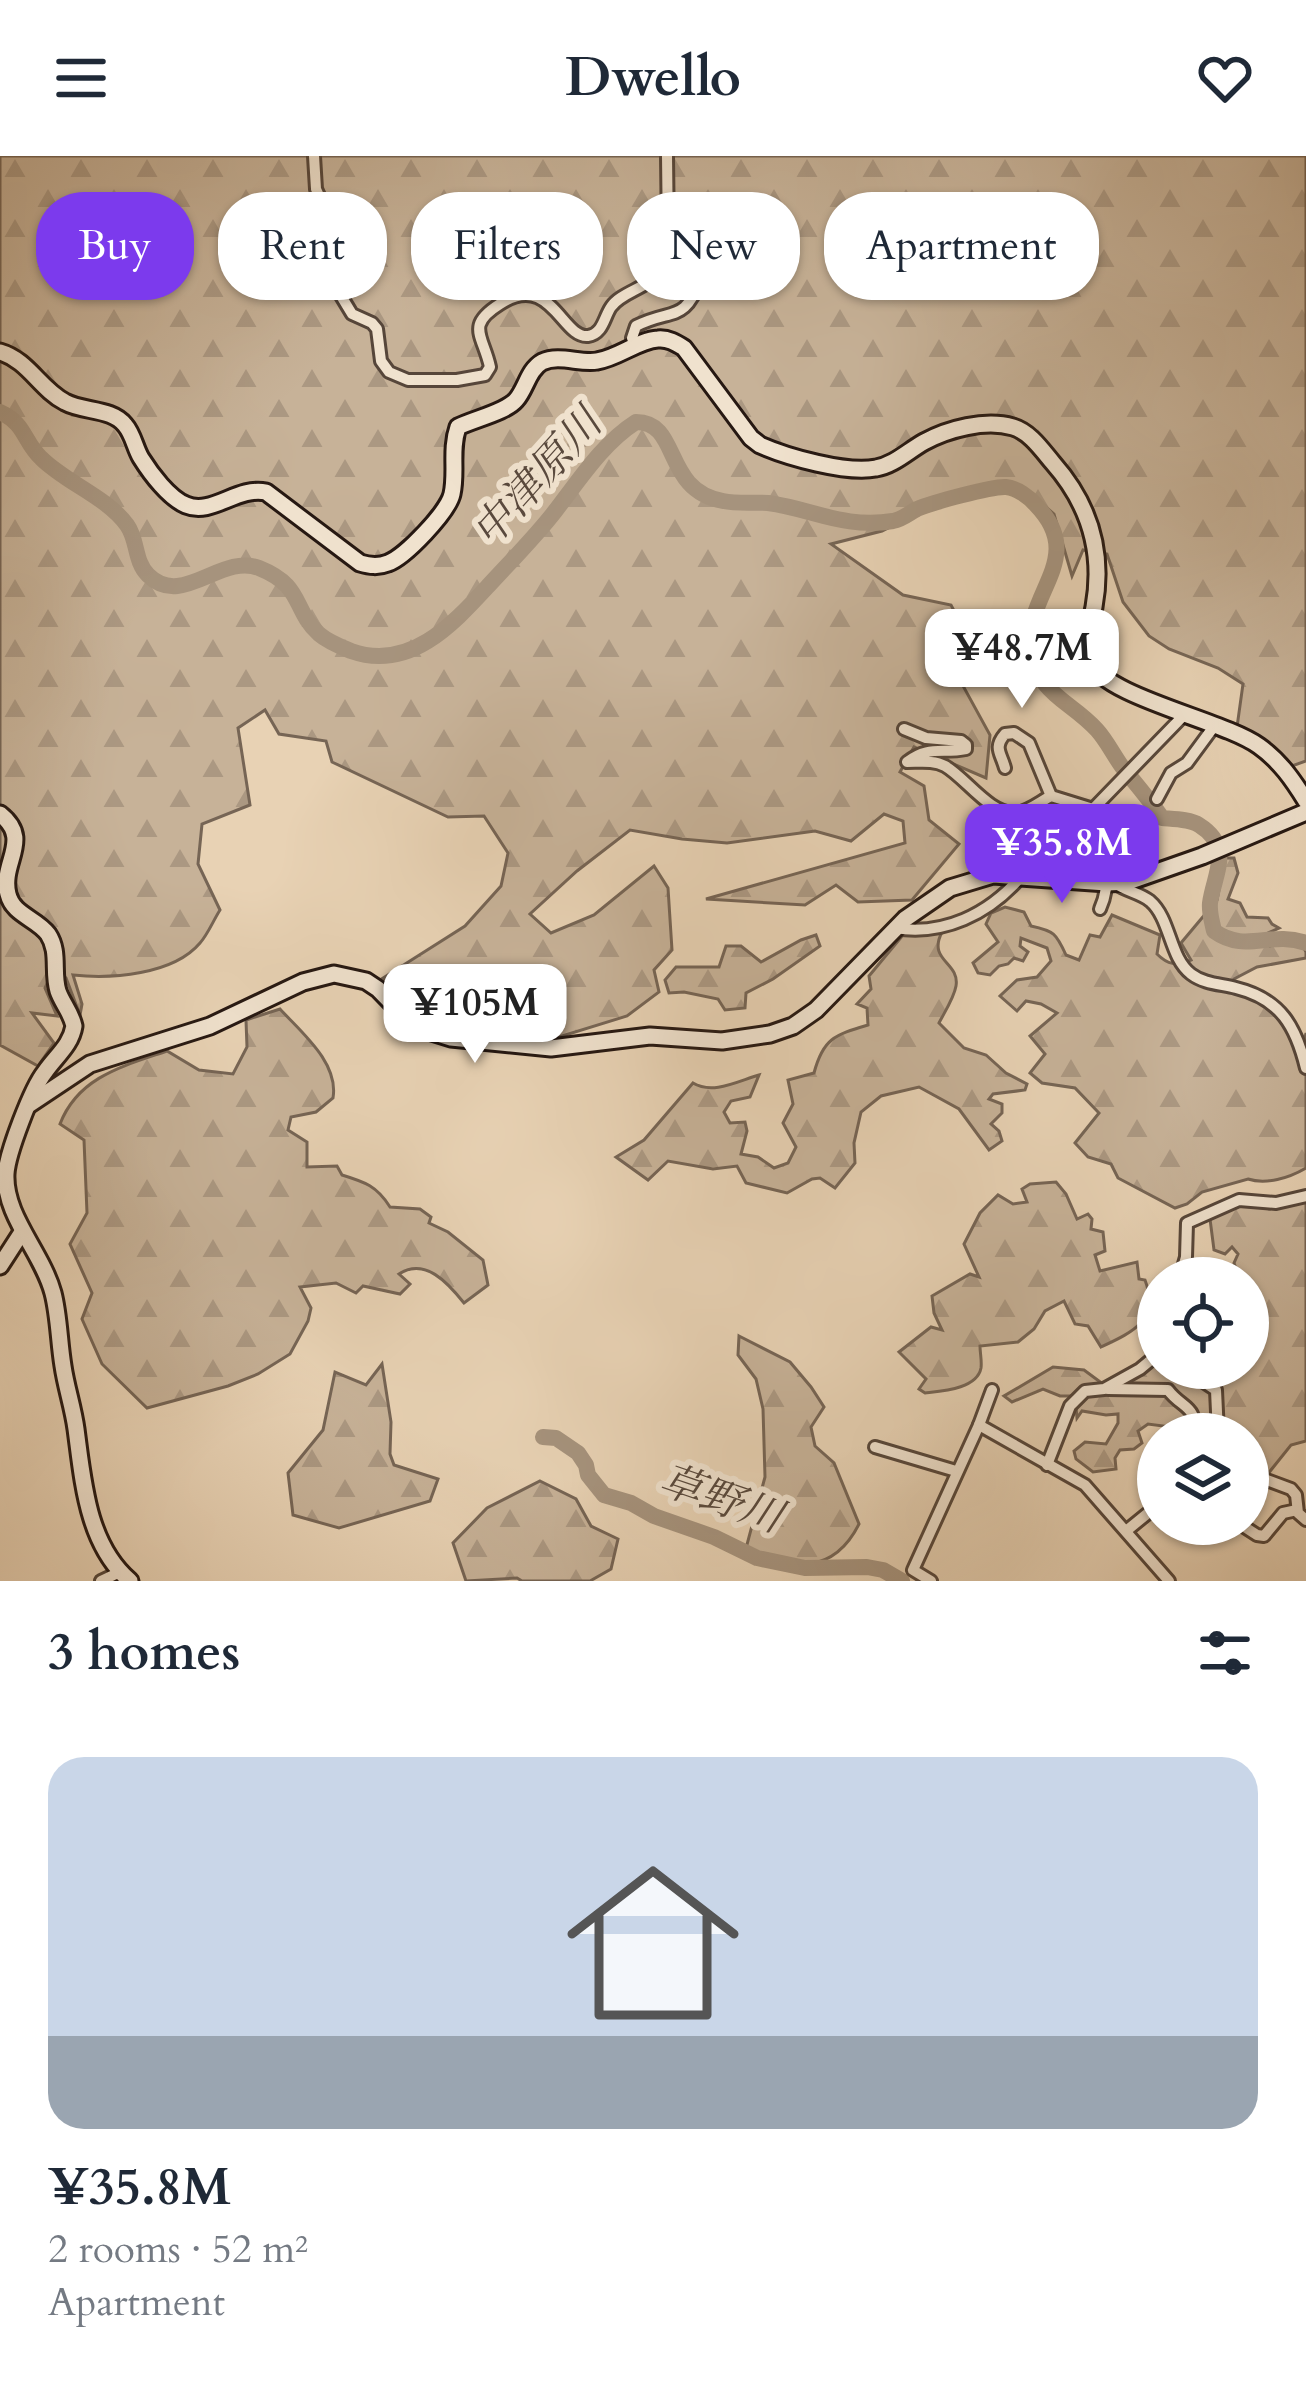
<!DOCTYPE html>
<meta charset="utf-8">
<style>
:root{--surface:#fff;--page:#f2f2f3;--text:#1f2937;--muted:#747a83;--accent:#7c3aed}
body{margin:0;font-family:Cardo,"Noto Serif JP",serif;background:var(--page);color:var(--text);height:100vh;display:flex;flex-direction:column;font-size:45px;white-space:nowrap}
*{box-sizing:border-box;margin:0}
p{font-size:39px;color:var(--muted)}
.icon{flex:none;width:66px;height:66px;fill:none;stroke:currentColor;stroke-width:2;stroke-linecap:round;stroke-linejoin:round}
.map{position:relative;height:1425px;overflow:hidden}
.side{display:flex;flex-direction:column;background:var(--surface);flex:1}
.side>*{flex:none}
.guide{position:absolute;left:36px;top:36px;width:1236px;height:108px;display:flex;gap:24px}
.tools{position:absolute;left:1137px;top:1101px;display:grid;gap:24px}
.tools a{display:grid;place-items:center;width:132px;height:132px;border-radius:50%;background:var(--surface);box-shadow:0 3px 9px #0004;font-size:60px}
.price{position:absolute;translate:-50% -102px;padding:0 27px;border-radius:24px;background:#fff;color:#222;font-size:39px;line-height:78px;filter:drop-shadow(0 3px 6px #0008)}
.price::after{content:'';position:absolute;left:50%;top:72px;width:36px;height:27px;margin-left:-18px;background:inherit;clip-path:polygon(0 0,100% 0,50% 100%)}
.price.current{background:var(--accent);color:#fff}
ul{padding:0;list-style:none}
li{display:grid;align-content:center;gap:24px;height:636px;padding:0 48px}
li span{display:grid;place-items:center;height:372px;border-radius:36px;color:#555}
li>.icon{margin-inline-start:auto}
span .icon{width:216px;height:216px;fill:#fffc;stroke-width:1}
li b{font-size:51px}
h2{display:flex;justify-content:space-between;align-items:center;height:144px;padding:0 48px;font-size:51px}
.chip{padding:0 42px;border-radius:48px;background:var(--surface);box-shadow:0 3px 9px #0004;font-size:42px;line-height:108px}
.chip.current{background:var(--accent);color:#fff}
header{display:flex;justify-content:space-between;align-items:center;height:156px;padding:0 48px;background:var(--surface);font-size:54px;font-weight:700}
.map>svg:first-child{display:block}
.forest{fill:url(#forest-firs);stroke:#766555;stroke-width:3}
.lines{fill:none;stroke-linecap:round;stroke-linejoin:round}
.river{stroke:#a6937d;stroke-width:16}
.street-casing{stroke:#56463a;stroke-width:16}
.secondary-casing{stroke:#261812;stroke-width:21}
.street{stroke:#f0e2ce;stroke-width:10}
.secondary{stroke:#f0e2ce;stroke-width:15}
.labels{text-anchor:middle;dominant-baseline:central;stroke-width:12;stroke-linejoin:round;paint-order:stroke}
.water-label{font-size:42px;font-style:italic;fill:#59493d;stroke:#f0e2ce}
</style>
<header><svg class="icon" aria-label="menu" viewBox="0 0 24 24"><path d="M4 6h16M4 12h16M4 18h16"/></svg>Dwello<svg class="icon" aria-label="heart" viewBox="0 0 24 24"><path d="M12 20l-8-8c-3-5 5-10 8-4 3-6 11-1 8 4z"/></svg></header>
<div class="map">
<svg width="1306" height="1425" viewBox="0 0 1306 1425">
<defs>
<pattern id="forest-firs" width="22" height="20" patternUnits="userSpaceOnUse" patternTransform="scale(3)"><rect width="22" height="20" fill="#c7b298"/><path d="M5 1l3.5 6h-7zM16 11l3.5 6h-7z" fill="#ab9882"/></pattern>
</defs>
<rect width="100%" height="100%" fill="#e8d2b4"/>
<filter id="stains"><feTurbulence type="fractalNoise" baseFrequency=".00167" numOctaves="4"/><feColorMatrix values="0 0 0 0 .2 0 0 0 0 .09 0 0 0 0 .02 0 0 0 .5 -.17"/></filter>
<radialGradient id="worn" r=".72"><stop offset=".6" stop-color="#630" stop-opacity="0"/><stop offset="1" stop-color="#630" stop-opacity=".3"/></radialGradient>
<g class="forest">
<path d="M0,0H1306V605L1289,611L1237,571L1243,528L1218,512L1169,493L1149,480L1123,446L1107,398L1083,394L1072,420L1054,358L1025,333L1001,326L951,340L882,375L831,388L903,439L951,449L968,481L962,528L990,579L986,622L914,591L900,616L924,630L929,664L959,688L912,744L858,746L836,729L805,749L706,743L905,687L903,665L884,658L851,685L815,675L727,687L682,683L630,674L577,715L530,758L551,777L594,759L654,710L668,732L672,794L654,814L659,836L627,860L559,881L497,877V843L440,851L383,822L465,770L501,730L508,697L484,660L448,661L332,606L326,585L279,578L265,554L238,572L250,649L202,668L198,708L220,754C213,765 208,778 200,787C173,819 111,823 73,819L82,848L80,859L66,822L54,813L45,832L57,860L32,857L54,887L38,910L0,889Z"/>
<path d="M1225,702H1234L1238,717L1228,743L1240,747L1247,761L1268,762L1272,768L1279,772L1264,779L1270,790L1287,785L1301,787L1306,796V802L1257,811L1234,823L1230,834C1245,839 1263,847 1275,857C1285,867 1292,878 1304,886L1306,877V1012C1289,1022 1266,1029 1248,1023L1202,1036L1187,1048L1175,1052L1118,1022L1111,1008L1088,1001L1075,987L1099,957L1075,932L1042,927L1030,917L1045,898L1030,880L1057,857L1041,848L1026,845L1017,855L1000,840L1017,824L1037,821L1051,805L1047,792L1021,782L1020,790L1028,796L1023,805L1014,802L1008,808L999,810L990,819L978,817L973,807L998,786L986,768L991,757L1005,751L1024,756L1031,770C1054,775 1056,777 1066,799L1079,804L1090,779L1100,781L1112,759L1160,779L1157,798C1168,809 1176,810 1191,804L1181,787L1217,744Z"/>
<path d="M942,776C927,805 960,806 956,830C954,842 944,857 939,867L964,892L986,899L1006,917L1027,928L1025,934L993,938L989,943L1002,948V957L991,968L999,975L1002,985L989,994L959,953L919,931L881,940L861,956L854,987L855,1007L835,1032L820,1022L812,1023L787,1037L746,1027L737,1010L713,1013L668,1005L648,1024L616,1001L644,984L693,927C713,939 738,925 759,919L750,941L731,945L724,956L730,967L745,966L747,975L741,998L758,1001L774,1012L788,1007L796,991L783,967L793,948L788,924L814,917C823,883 834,879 868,869L867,852L857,848L871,833L869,820L903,779Z"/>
<path d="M816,779L820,790L773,823L746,837L745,852L725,854L718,843L684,836L669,837L665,824L676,811H719L726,790H741L761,806L801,784Z"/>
<path d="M280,853C302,877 339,907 333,942L316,956L291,961L288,974L307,986V1011L337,1010L342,1019C365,1026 377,1030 390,1051L420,1053L431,1061L429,1067L448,1076L483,1104L488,1129L464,1147C448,1127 425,1101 399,1118L410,1128L400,1138L363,1130L356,1137L336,1127L300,1131L311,1152L308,1165L290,1198L258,1218L228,1230L147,1252L102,1208L82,1163L92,1137L70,1088L87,1057L84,984L60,968C78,921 123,910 167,895L199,914L233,918L247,891L246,864Z"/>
<path d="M1056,1026L1066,1038L1077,1063L1088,1058L1092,1063L1091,1073L1103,1076L1105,1095L1095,1099L1100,1115L1137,1106L1139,1123L1145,1124C1160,1164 1133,1176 1101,1191L1088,1170L1075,1168L1064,1145L1045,1155L1034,1173L1018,1186L980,1190C980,1197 982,1205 981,1212C977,1233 942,1235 925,1237L919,1233L926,1223L899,1196L931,1171L942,1174L934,1157L932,1140L970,1118L979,1121L964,1088L980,1057L998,1039L1013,1048L1027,1046L1022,1033L1030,1028Z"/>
<path d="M1306,1045V1285L1291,1289L1267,1319L1248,1324V1278H1194V1274L1148,1268L1138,1275L1142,1287L1134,1293L1120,1294L1115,1302L1116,1313L1093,1316L1076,1303L1074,1295L1085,1286L1106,1288L1118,1267V1258L1106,1259L1082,1255L1077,1262L1075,1240H1060L1043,1233L1012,1246L1004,1240L1053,1211L1084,1214L1111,1234L1158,1205V1212H1248V1122H1239L1234,1107L1238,1098L1232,1091L1225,1098L1214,1094L1210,1063L1240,1047L1255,1048L1269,1053Z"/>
<path d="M739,1180L790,1206L811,1231L824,1251L811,1271L815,1290L834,1307L859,1368C833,1420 791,1413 745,1396L765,1321L763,1253L756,1223L738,1199Z"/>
<path d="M382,1208L391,1266L390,1298L394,1309L438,1323L430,1345L339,1372L293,1359L288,1317L323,1274L335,1216L366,1229Z"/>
<path d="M540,1325L576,1343L591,1370L618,1383L611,1413L590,1425H522L517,1422L466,1425L453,1387L487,1352Z"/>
</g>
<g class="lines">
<g class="river">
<path d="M0,256C26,268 23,285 41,302C66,327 107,341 127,369C138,384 134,405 148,419C182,453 221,397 259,412C304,430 292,453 319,478C327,485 341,491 351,495C410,516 453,468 489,429C512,404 536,380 556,354C580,323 603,287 636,266C681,266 662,334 723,345C738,348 753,346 768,347C813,353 844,373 893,365C903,363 909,357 917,353C931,347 992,330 1006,331C1017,332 1029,341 1036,349C1088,403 1024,436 1031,492C1037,539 1070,544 1097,574C1107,585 1114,600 1123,612C1136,628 1150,644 1162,662C1173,663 1190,663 1199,669C1234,691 1214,718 1210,747C1209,757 1212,765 1214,775C1246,798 1270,774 1306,787"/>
<path d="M543,1281L556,1282L578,1297L586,1309L588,1319L604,1339L631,1347L654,1360L714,1381L757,1402L805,1412L867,1411L883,1414L902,1425"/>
</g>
<g class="street-casing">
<g id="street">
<path d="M314,0L316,33L328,60L323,110L352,158L372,167L377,173L381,205L389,216L408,224H457L485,219L490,211C483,179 465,170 500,148C551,115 562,183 588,180C603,178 604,161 611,151C619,139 638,134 650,125C661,117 669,108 680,101L694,106L702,121C683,169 674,151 636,170L632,182L636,191"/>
<path d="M667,0L668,82L670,93L680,101"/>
<path d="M904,573L926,582L961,585L966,589V593C942,598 929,589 907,606C920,606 934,604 945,610C966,622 990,659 1016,657C1028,656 1041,645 1051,640L1093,653"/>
<path d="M1005,612C1001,597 993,592 1005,578L1014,577L1029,587L1051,640"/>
<path d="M1157,643L1171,617L1187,607L1215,569"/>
<path d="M1093,653L1186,557"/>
<path d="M1093,653C1105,684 1114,722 1100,753"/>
<path d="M1059,679L1077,689L1105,697"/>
<path d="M1116,728C1126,735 1140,737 1150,745C1171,763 1169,801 1191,818C1204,828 1221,828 1236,832C1281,843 1296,871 1306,912"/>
<path d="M895,772C944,780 988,758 1020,722"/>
<path d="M1180,1122L1186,1101L1187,1067L1239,1044L1276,1047L1306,1040"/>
<path d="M1158,1169V1187"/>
<path d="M1183,1212L1216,1234L1218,1278"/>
<path d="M1108,1233L1168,1234C1182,1253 1200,1250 1191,1278"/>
<path d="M979,1269L1085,1329L1169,1425"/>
<path d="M875,1291L956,1315"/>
<path d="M1047,1309L1070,1250L1085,1235L1104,1233L1140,1213L1158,1198"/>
<path d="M1248,1317L1291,1333L1296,1339L1298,1357L1306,1364"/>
<path d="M1240,1368L1257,1379L1264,1380L1283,1357L1297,1354"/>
<path d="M1126,1375L1158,1349"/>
<path d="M101,1425L120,1416"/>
<path d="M931,1425L913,1414L979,1269L992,1234"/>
</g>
</g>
<g class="secondary-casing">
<g id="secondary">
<path d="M0,196C28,204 40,233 65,246C83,256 112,252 125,269C133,278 135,292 141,302C151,318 169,342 186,349C212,360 237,330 266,336L360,407C370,410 378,411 388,407C405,401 448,356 452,338C457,316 450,294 458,271C474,263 506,256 516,244C526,233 528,214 542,206C559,198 580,208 597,205C618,202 638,184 658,183C668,182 676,187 684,192L751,282L760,289C787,301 847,318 876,312C894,309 908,295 924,286C948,273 985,263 1013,271C1030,276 1042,294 1053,307C1090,349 1104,396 1094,451C1091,467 1083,488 1090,505C1104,541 1223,564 1259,590C1280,605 1293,624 1306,645"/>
<path d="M0,658C33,684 0,706 8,738C13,759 36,762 48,778C60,796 52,816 58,835C62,847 71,856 74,870C71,889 56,900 45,916C32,932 7,998 6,1018C4,1060 42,1096 53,1137C59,1160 59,1186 63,1210C66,1231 73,1251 76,1273C83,1325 87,1388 130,1425"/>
<path d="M30,948L90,908L210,870L303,826L334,818L366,825L378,833L410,866L422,873L451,882L551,892L650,880L722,885L770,878L793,870L816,854L905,763L950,732L993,719L1107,727L1128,726L1202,700L1306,656"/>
<path d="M0,1110L22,1076"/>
</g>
</g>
<use href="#street" class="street"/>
<use href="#secondary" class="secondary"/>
</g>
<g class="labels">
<g class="water-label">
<text transform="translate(537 322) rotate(-48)">中津原川</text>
<text transform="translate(721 1343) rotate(19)">草野川</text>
</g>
</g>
<rect width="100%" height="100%" filter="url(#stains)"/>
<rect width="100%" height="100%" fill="url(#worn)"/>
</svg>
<div class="tools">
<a><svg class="icon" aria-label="locate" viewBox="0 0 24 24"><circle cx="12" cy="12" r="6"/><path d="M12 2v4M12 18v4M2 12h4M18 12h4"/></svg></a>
<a><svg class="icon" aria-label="layers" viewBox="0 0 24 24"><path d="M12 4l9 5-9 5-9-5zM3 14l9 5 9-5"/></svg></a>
</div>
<b class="price" style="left:1022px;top:555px">¥48.7M</b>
<b class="price current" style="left:1062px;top:750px">¥35.8M</b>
<b class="price" style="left:475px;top:910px">¥105M</b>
<div class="guide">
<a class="chip current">Buy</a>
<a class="chip">Rent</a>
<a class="chip">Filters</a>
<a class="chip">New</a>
<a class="chip">Apartment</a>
</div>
</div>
<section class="side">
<h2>3 homes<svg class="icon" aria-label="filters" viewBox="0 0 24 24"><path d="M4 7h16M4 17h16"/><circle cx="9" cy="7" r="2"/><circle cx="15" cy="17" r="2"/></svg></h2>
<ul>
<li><span style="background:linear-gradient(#c9d6e8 75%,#9aa5b1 0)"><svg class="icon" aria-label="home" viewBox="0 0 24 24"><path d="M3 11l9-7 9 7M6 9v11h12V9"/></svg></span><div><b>¥35.8M</b><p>2 rooms · 52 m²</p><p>Apartment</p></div></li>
</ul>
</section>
